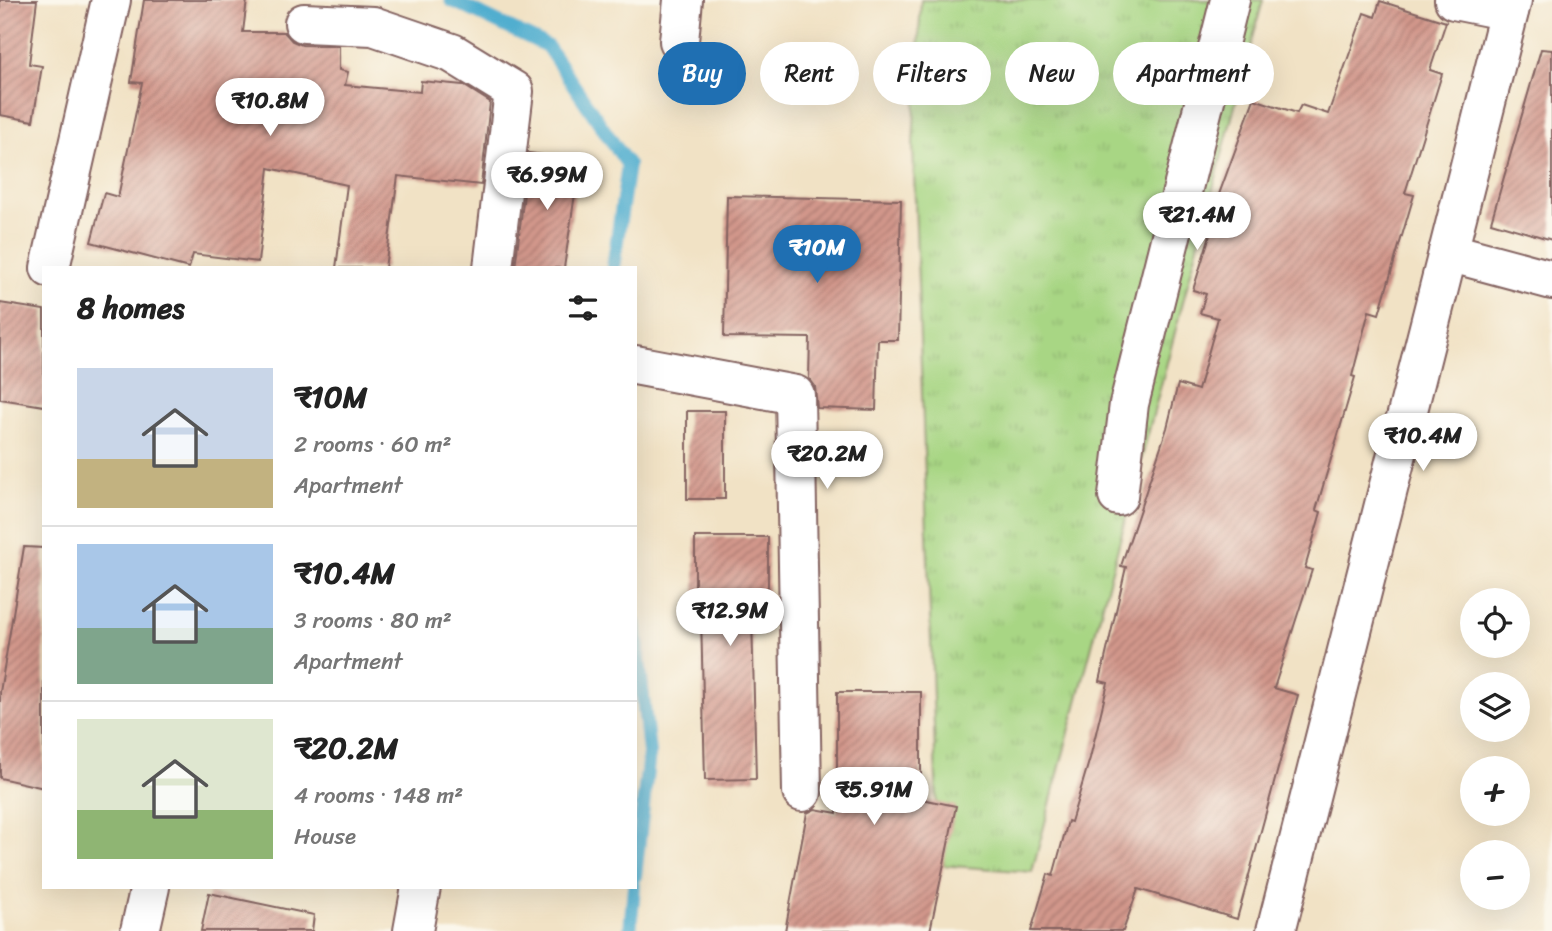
<!DOCTYPE html>
<meta charset="utf-8">
<style>
:root{--surface:#fff;--page:#f2f2f2;--text:#222;--muted:#767676;--line:#e0e0e0;--accent:#1f6fb2}
body{margin:0;font-family:Sriracha,sans-serif;background:var(--page);color:var(--text);height:100vh;display:flex;flex-direction:column;font-size:26px;white-space:nowrap}
*{box-sizing:border-box;margin:0}
p{font-size:23px;color:var(--muted)}
.icon{flex:none;width:38px;height:38px;fill:none;stroke:currentColor;stroke-width:2;stroke-linecap:round;stroke-linejoin:round}
.map{position:relative;flex:1;overflow:hidden}
.drawer{position:absolute;left:42px;top:266px;width:595px;height:623px;display:flex;flex-direction:column;background:var(--surface);border-radius:0px;box-shadow:0 7px 28px #0002}
.drawer>*{flex:none}
.banner{position:absolute;left:658px;top:42px;width:665px;height:63px;display:flex;gap:14px}
.buttons{position:absolute;left:1460px;top:588px;display:grid;gap:14px}
.buttons a{display:grid;place-items:center;width:70px;height:70px;border-radius:50%;background:var(--surface);box-shadow:0 7px 28px #0002;font-size:35px}
.price{position:absolute;translate:-50% -60px;padding:0 16px;border-radius:24px;background:#fff;color:#222;font-size:23px;line-height:46px;filter:drop-shadow(0 2px 4px #0008)}
.price::after{content:'';position:absolute;left:50%;top:42px;width:21px;height:16px;margin-left:-10px;background:inherit;clip-path:polygon(0 0,100% 0,50% 100%)}
.price.on{background:var(--accent);color:#fff}
ul{padding:0;list-style:none}
li{display:flex;align-items:center;gap:21px;height:175px;padding:0 35px}
li+li{border-top:2px solid var(--line)}
li span{display:grid;place-items:center;flex:none;width:196px;height:140px;border-radius:0px;color:#555}
li>.icon{margin-inline-start:auto}
span .icon{width:84px;height:84px;fill:#fffc;stroke-width:1}
li b{font-size:30px}
h2{display:flex;justify-content:space-between;align-items:center;height:84px;padding:0 35px;font-size:30px}
.pill{padding:0 24px;border-radius:32px;background:var(--surface);box-shadow:0 7px 28px #0002;font-size:24px;line-height:63px}
.pill.on{background:var(--accent);color:#fff}
.map>svg:first-child{display:block}
.park{fill:url(#park-tufts);stroke:#797a58;stroke-width:2}
.lines{fill:none;stroke-linecap:round;stroke-linejoin:round}
.stream{stroke:#51aecf;stroke-width:14}
.building{fill:url(#building-hatch)}
.street-casing{stroke:#846361;stroke-width:42}
.street{stroke:#fff;stroke-width:38}
</style>
<div class="map">
<svg width="1552" height="931" viewBox="0 0 1552 931">
<defs>
<pattern id="park-tufts" width="24" height="20" patternUnits="userSpaceOnUse" patternTransform="scale(1.75)"><rect width="24" height="20" fill="#a8d684"/><path d="M3 7l-1-3M5 7V3M7 7l1-3M15 17l-1-3M17 17v-4M19 17l1-3" fill="none" stroke="#92b772"/></pattern>
<pattern id="building-hatch" width="6" height="6" patternUnits="userSpaceOnUse" patternTransform="scale(1.75)"><rect width="6" height="6" fill="#d2978b"/><path d="M-1 1l2-2M0 6l6-6M5 7l2-2" fill="none" stroke="#ac7b72"/></pattern>
</defs>
<rect width="100%" height="100%" fill="#fbf7ec"/>
<filter id="ink" filterUnits="userSpaceOnUse"><feTurbulence type="fractalNoise" baseFrequency=".0143" numOctaves="2"/><feDisplacementMap in="SourceGraphic" scale="14" xChannelSelector="R" yChannelSelector="G"/><feConvolveMatrix kernelMatrix="1 2 1 2 8 2 1 2 1" color-interpolation-filters="sRGB"/></filter>
<filter id="wash" filterUnits="userSpaceOnUse"><feTurbulence type="fractalNoise" baseFrequency=".00686" numOctaves="4" result="noise"/><feDisplacementMap in="SourceGraphic" scale="28" xChannelSelector="R" yChannelSelector="G"/><feGaussianBlur stdDeviation="1.57" result="paint"/><feColorMatrix in="noise" values="0 0 0 0 0 0 0 0 0 0 0 0 0 0 0 0 0 1.4 0 .05"/><feComposite in="paint" operator="in"/></filter>
<g filter="url(#wash)">
<rect width="100%" height="100%" fill="#f1e2c5"/>
<path class="park" d="M921,0H1263L1032,872L939,865L913,145Z"/>
<g class="lines">
<g class="stream">
<path d="M451,0L547,46L628,165L613,268"/>
<path d="M635,624L649,753L635,876"/>
<path d="M630,931L634,887"/>
</g>
</g>
<g id="blocks">
<g class="building">
<path d="M0,0H37L29,64L42,66L33,121L0,115Z"/>
<path d="M144,0H247L243,32H284L292,41L302,45L339,46V70L348,72L345,85L420,92L421,81L463,85L490,102L481,185L398,176L385,268H336L347,185L269,168L258,262L193,254L189,268L91,242L104,193L118,197L142,83L131,82Z"/>
<path d="M1380,1L1446,22L1430,70L1442,74L1405,193L1414,195L1379,314L1369,311L1352,376L1355,377L1316,510L1321,512L1305,568L1312,570L1274,688L1298,695L1237,919L1138,889L1123,931H1031L1048,874L1053,876L1068,821L1071,822L1090,758L1108,683L1100,681L1126,567L1121,566L1167,428L1178,384L1198,390L1218,318L1200,313L1206,294L1193,290L1211,232L1208,231L1218,197L1254,99L1297,113L1301,105L1328,114L1364,13L1375,17Z"/>
<path d="M1541,49L1552,50V240L1491,222Z"/>
<path d="M529,153L580,160L564,268H515Z"/>
<path d="M727,196L901,200L898,340H878L876,410L817,408L815,386L809,378L810,338L724,337Z"/>
<path d="M0,303L44,310V406L0,399Z"/>
<rect x="687" y="411" width="38" height="88"/>
<path d="M695,537H768V616H752L756,779L705,780L701,616H695Z"/>
<path d="M24,547L44,548V788L0,778V692Z"/>
<path d="M837,692H921V799L956,806L930,931H785L807,813L815,809L837,813Z"/>
<path d="M209,893L314,915L312,931H201Z"/>
</g>
</g>
</g>
<g filter="url(#ink)">
<use href="#blocks" fill-opacity="0" stroke="#846361" stroke-width="2"/>
<g class="lines">
<g class="street-casing">
<g id="street">
<path d="M1454,0L1509,11"/>
<path d="M304,23L373,26L452,53L514,91L493,268"/>
<path d="M679,41L683,0"/>
<path d="M1448,252L1552,280"/>
<path d="M50,268L111,0"/>
<path d="M635,365L795,395L802,792"/>
<path d="M1118,496L1129,404L1230,0"/>
<path d="M140,931L150,887"/>
<path d="M413,931L421,887"/>
<path d="M1276,931L1512,0"/>
</g>
</g>
<use href="#street" class="street"/>
</g>
</g>
</svg>
<div class="buttons">
<a><svg class="icon" aria-label="locate" viewBox="0 0 24 24"><circle cx="12" cy="12" r="6"/><path d="M12 2v4M12 18v4M2 12h4M18 12h4"/></svg></a>
<a><svg class="icon" aria-label="layers" viewBox="0 0 24 24"><path d="M12 4l9 5-9 5-9-5zM3 14l9 5 9-5"/></svg></a>
<a>+</a>
<a>−</a>
</div>
<b class="price" style="left:270px;top:138px">₹10.8M</b>
<b class="price" style="left:547px;top:212px">₹6.99M</b>
<b class="price" style="left:1197px;top:252px">₹21.4M</b>
<b class="price on" style="left:817px;top:285px">₹10M</b>
<b class="price" style="left:1423px;top:473px">₹10.4M</b>
<b class="price" style="left:827px;top:491px">₹20.2M</b>
<b class="price" style="left:730px;top:648px">₹12.9M</b>
<b class="price" style="left:874px;top:827px">₹5.91M</b>
<div class="banner">
<a class="pill on">Buy</a>
<a class="pill">Rent</a>
<a class="pill">Filters</a>
<a class="pill">New</a>
<a class="pill">Apartment</a>
</div>
<section class="drawer">
<h2>8 homes<svg class="icon" aria-label="filters" viewBox="0 0 24 24"><path d="M4 7h16M4 17h16"/><circle cx="9" cy="7" r="2"/><circle cx="15" cy="17" r="2"/></svg></h2>
<ul>
<li><span style="background:linear-gradient(#c9d6e8 65%,#c2b280 0)"><svg class="icon" aria-label="home" viewBox="0 0 24 24"><path d="M3 11l9-7 9 7M6 9v11h12V9"/></svg></span><div><b>₹10M</b><p>2 rooms · 60 m²</p><p>Apartment</p></div></li>
<li><span style="background:linear-gradient(#a9c7e8 60%,#7fa58c 0)"><svg class="icon" aria-label="home" viewBox="0 0 24 24"><path d="M3 11l9-7 9 7M6 9v11h12V9"/></svg></span><div><b>₹10.4M</b><p>3 rooms · 80 m²</p><p>Apartment</p></div></li>
<li><span style="background:linear-gradient(#dfe7d0 65%,#8fb573 0)"><svg class="icon" aria-label="home" viewBox="0 0 24 24"><path d="M3 11l9-7 9 7M6 9v11h12V9"/></svg></span><div><b>₹20.2M</b><p>4 rooms · 148 m²</p><p>House</p></div></li>
</ul>
</section>
</div>
